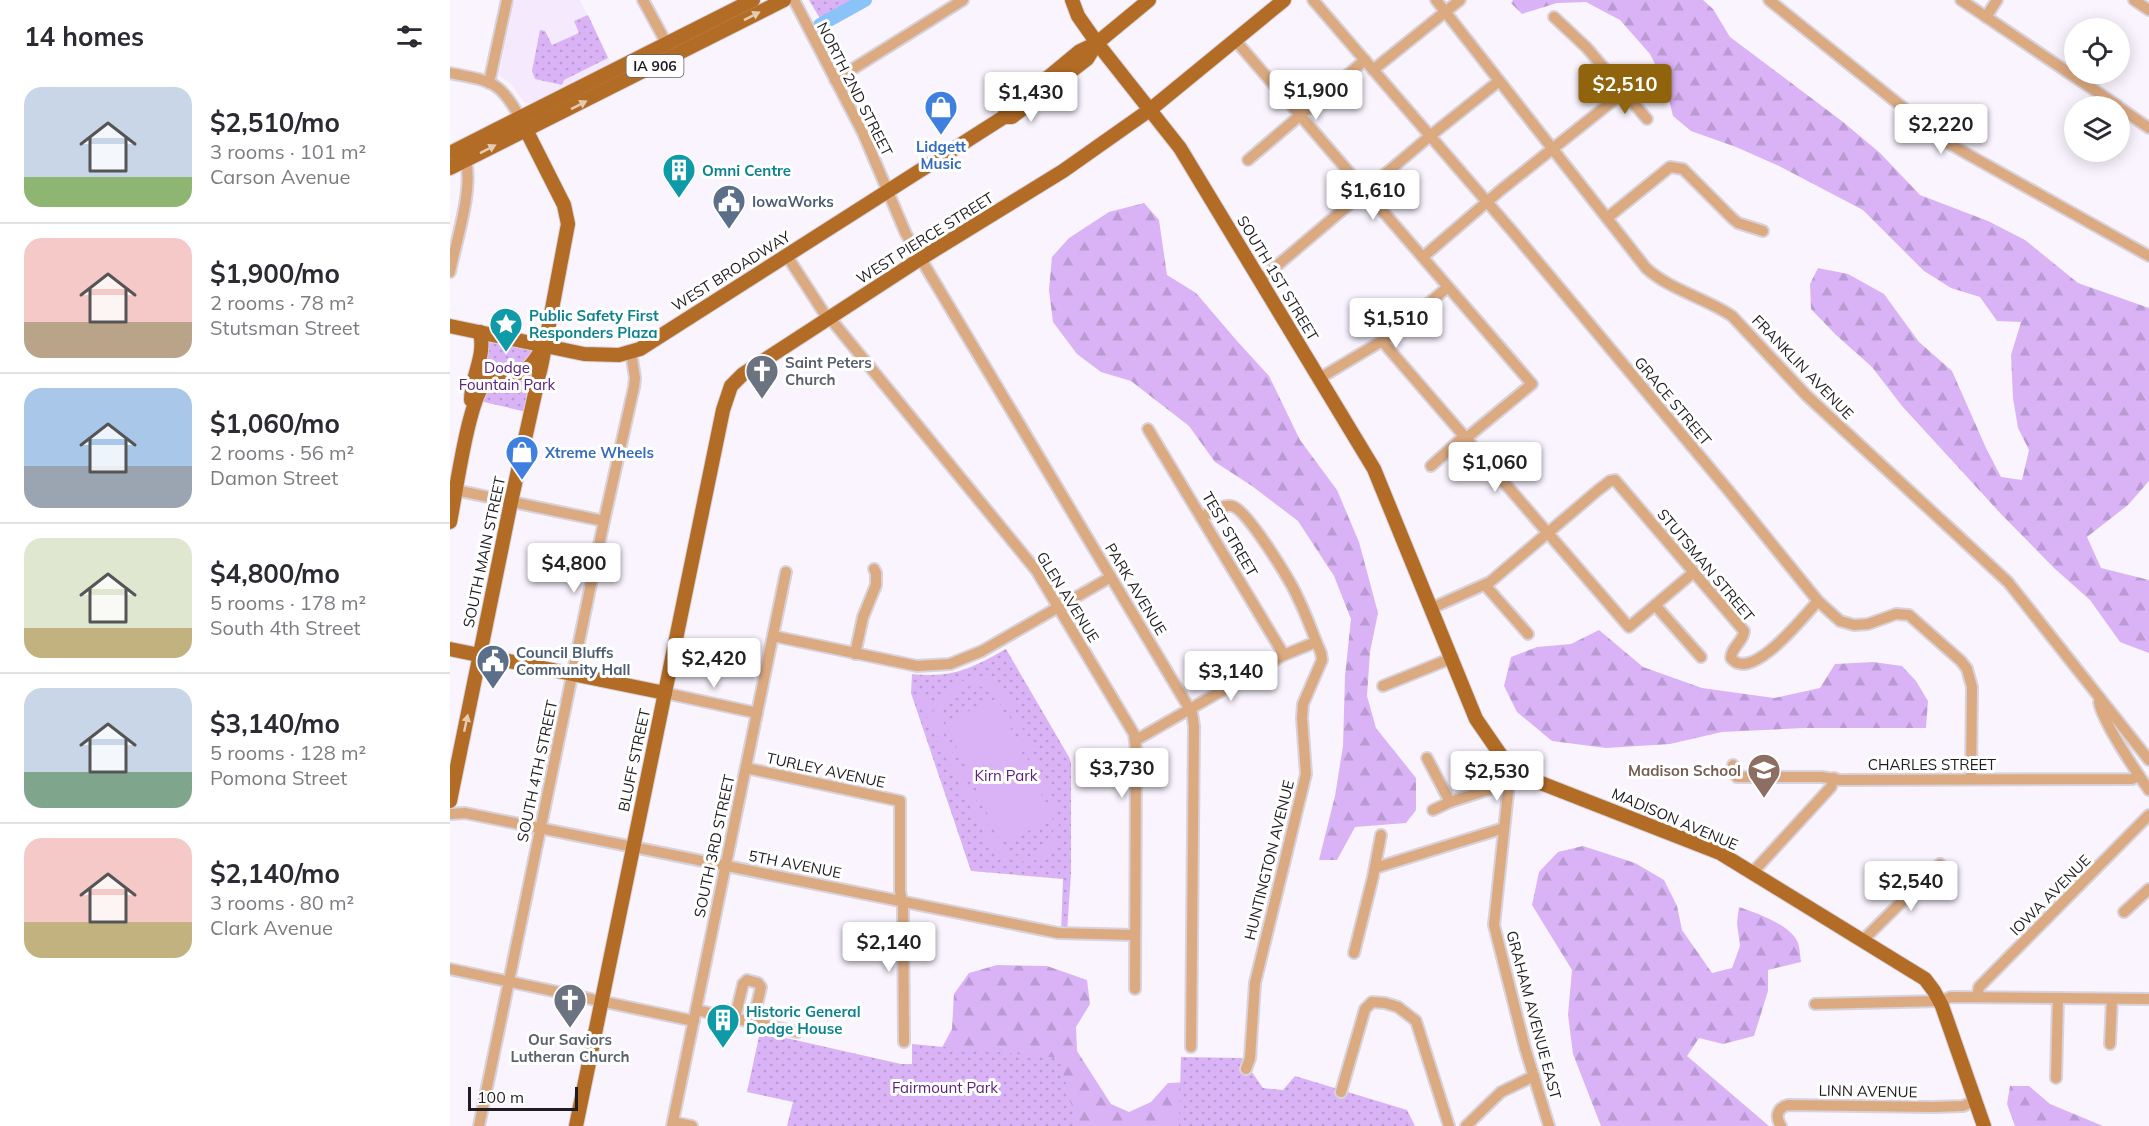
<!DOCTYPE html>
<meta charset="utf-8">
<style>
:root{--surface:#fff;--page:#f2f2f3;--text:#2b2b33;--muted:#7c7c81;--line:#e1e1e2;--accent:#90630d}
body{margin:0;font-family:Mulish,sans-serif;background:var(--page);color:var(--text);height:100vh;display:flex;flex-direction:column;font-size:22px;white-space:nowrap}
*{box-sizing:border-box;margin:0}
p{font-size:20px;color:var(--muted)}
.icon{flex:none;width:33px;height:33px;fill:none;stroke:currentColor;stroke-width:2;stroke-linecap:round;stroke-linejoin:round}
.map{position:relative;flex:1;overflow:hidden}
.sheet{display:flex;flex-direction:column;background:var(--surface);width:450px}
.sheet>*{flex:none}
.tools{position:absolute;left:1614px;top:18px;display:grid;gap:12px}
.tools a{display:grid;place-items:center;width:66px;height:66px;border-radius:50%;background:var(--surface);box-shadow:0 3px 15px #0003;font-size:30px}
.scale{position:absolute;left:18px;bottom:15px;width:110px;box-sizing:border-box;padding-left:6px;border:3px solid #201d22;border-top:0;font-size:16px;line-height:21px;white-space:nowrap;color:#201d22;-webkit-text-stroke:4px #fff;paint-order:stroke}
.price{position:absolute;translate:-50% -51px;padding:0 14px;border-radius:6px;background:#fff;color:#222;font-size:20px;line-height:39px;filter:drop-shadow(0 2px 3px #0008)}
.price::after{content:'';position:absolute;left:50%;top:36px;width:18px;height:14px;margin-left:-9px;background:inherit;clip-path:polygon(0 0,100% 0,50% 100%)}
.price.selected{background:var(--accent);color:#fff}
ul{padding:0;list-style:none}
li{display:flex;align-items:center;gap:18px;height:150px;padding:0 24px}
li+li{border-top:2px solid var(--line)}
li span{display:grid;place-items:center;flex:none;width:168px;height:120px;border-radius:18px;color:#555}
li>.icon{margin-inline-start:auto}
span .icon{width:72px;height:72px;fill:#fffc;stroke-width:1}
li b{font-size:26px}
h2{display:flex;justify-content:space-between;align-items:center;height:72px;padding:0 24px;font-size:26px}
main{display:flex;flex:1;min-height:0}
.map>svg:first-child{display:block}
.built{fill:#f4e9fd}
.forest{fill:url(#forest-firs)}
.park{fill:url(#park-dots)}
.pitch{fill:#d9b3f6;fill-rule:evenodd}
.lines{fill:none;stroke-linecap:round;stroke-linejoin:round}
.river{stroke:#8ac3f8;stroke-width:14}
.minor-casing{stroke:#d7d2dc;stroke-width:14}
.major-casing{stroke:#d7d2dc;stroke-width:16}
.minor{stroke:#dcaa81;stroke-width:10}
.major{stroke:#b36c25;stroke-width:14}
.oneway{fill:#e4ccb3}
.labels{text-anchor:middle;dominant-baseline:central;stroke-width:6;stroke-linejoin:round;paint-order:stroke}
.shield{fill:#fff;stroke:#636164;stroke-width:1.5}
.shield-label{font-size:14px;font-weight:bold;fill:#201d22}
.street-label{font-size:15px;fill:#201d22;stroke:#fff}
.shop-label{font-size:15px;font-weight:bold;fill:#366cbe;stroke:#fff}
.culture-label{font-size:15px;font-weight:bold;fill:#0d838f;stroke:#fff;text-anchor:start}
.service-label{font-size:15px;font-weight:bold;fill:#4e5e75;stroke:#fff;text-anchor:start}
.worship-label{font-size:15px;font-weight:bold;fill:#5b616d;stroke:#fff;text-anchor:start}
.park-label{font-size:15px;fill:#5b217c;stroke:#fff}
.education-label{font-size:15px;font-weight:bold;fill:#785e54;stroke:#fff;text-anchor:end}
</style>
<main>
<section class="sheet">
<h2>14 homes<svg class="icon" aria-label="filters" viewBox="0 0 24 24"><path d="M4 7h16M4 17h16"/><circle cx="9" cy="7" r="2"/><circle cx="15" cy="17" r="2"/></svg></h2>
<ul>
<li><span style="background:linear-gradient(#c9d6e8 75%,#8fb573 0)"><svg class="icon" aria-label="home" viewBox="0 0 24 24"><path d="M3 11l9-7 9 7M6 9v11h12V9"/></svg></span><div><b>$2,510/mo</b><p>3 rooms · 101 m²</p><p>Carson Avenue</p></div></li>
<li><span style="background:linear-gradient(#f6c9c9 70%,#b9a48a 0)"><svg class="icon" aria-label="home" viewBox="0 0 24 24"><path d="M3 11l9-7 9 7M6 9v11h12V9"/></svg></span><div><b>$1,900/mo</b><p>2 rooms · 78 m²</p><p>Stutsman Street</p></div></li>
<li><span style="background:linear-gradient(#a9c7e8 65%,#9aa5b1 0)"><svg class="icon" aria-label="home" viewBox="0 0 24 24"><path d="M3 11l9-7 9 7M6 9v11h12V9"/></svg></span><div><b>$1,060/mo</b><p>2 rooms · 56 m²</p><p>Damon Street</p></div></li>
<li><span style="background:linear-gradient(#dfe7d0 75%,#c2b280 0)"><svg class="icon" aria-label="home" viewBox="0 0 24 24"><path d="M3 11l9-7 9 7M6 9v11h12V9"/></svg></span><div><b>$4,800/mo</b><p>5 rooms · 178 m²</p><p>South 4th Street</p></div></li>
<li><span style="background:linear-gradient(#c9d6e8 70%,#7fa58c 0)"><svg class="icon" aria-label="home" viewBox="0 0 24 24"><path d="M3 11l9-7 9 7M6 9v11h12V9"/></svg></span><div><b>$3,140/mo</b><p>5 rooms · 128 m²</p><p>Pomona Street</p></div></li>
<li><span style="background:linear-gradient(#f6c9c9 70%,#c2b280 0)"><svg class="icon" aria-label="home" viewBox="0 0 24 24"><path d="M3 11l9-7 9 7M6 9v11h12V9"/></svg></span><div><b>$2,140/mo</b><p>3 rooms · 80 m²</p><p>Clark Avenue</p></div></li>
</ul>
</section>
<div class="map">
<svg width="1699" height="1126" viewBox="0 0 1699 1126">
<defs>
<pattern id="forest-firs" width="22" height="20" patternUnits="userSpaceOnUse" patternTransform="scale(1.5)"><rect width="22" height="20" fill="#d9b3f6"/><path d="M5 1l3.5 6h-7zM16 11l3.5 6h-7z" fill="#ba9ad3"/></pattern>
<pattern id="park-dots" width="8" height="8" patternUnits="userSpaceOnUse" patternTransform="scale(1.5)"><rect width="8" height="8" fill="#d9b3f6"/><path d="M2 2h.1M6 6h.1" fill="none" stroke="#ba9ad3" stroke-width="1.8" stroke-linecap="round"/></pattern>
</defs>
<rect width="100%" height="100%" fill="#faf4ff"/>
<path class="built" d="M67,0H130L162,64L83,103H75L61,84L49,75L64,2Z"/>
<g class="forest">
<path d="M1063,0H1253L1263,9L1280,37L1393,122L1430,153L1470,195L1538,221L1575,240L1628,283L1699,308V481L1678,505L1637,537L1651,568L1699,580V653L1670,642L1640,600L1604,568L1551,514L1452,406L1422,367L1385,334L1361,309L1360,284L1368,268L1398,274L1434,294L1469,342L1502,371L1536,448L1551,477L1572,480L1579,450L1568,428L1563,398L1561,355L1571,322L1547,321L1530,297L1501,288L1474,271L1413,210L1329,166L1286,147L1241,131L1223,116L1215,84L1200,54L1170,20L1136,2L1107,3L1072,14L1061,3Z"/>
<path d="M694,203L709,220L717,275L746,293L787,341L819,376L850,440L887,490L909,542L928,613L920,652L917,696L926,728L966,778V810L956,823L905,827L887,860H869L885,796L893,746L895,676L901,619L884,576L848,521L802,486L765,462L739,426L681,381L651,372L627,354L603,322L599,290L602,257L619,238L659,212Z"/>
<path d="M1149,630L1193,667L1252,688L1324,698L1370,688L1385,664L1423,662L1452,666L1466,681L1478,701L1476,728H1354L1272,732L1220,744L1156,748L1102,741L1067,712L1054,686L1061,657L1087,647L1121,644Z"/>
<path d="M1133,846L1185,863L1214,880L1227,906L1232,930L1262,973L1282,968L1290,946L1287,923L1289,907C1306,913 1342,925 1348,943C1350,949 1350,956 1351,962L1318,970V991L1304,1036L1273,1044L1249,1038L1237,1056L1319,1126H1151L1123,1054L1118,1015L1122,970L1082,905L1089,872L1108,852Z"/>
<path d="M547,965L597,966L637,980L640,1004L626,1027L627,1051L661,1104L679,1112L701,1102L718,1083L742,1082L737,1126H617L488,1055L502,1029L504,994L519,973Z"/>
<path d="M1560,1086H1579L1600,1104L1653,1126H1565L1557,1104Z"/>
</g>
<g class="park">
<path d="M359,0H422L375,27Z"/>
<path d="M138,15L158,58L114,80L112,85L85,79L82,71L90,30L95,31L102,45L129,33L124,21Z"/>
<path d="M30,332L95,345L81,413L21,399Z"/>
<path d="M556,649L619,757L621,763V873L617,933H611L613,879L521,871L461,693L462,674C504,678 520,669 556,649Z"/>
<path d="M310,1032L451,1064H462V1044L609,1058L627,1126H337L343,1102L297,1092Z"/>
<path d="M731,1057L792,1058L813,1088L833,1090L845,1076L957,1110L965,1126H729Z"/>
</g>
<g class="pitch">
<path d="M518,679C536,678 548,680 559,696L607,809C619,859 572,879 539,844L465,694L472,691L483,712C490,691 498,687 518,679ZM524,685L543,690L556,705C567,731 578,756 589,782C594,794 603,808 604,822C604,858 571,868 547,843L491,730C488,705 500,690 524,685Z"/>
<path d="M547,698L603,820L551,843L495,722Z"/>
</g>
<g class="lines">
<path class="river" d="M370,25L415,0"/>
<g class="minor-casing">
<g id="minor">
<path d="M193,0L219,48"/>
<path d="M344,0L413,133L456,234L742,713L744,726L741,1047"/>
<path d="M863,0L1063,232L1279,491L1368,601L1390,621L1404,625L1418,624L1446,614L1459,615L1511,661L1517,669L1522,687L1521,779"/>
<path d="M986,0L1196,268C1220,290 1255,298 1282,316L1356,395L1558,582L1699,760"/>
<path d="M1319,0L1496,142L1699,256"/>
<path d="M1511,0L1668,106"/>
<path d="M1684,0L1699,10"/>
<path d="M1104,17L1137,48L1197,119"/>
<path d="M1536,17L1547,0"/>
<path d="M785,40L1082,384L1020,435L1010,440L981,466"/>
<path d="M923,70L1010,0"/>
<path d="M0,73C40,81 50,80 70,118"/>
<path d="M385,80L513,0"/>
<path d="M39,83L57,0"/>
<path d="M1670,108L1699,128"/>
<path d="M798,160L915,60"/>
<path d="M1157,218L1220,167L1233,169L1282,218L1288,223L1313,231"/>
<path d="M337,256L376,316L384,323L586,570L684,734L686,749L685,989"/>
<path d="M973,257L1052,189L1174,92"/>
<path d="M0,272C6,241 23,191 16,161"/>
<path d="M810,280L980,136L1049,81"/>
<path d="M932,341L1179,627L1244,572"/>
<path d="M870,378L937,338L998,287"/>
<path d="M698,429L834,655"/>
<path d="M0,489L154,521"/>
<path d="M753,517C760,512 772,504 782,506C797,509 841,582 848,598C857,616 863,635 871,653L872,660L853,704L852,718L856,774L805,983L800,1058L796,1069"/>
<path d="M1035,585L1078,634"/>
<path d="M1205,605L1251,657"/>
<path d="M982,608L1040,582L1147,491L1160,481L1165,480L1294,631C1294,641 1281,647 1281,658C1301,684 1354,616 1368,601"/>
<path d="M323,636L467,666L500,664L532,651L661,577"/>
<path d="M405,654L413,617L426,585V573L424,569"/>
<path d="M933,686L1002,658"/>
<path d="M215,693L307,713"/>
<path d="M1649,702C1652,721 1687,773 1699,790"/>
<path d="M686,740L834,655L866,642"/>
<path d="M977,758L1000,802"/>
<path d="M1283,765L1287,777H1372L1390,780L1682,779L1689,776"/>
<path d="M296,768L450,801V891L453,906L454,1042"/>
<path d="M1065,771L1059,783L1044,925L1075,1048L1099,1126"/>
<path d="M983,810L1000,802L1059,783"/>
<path d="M0,814L15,813L608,933L685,935"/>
<path d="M925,868L1054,828"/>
<path d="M1303,872L1381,787L1384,778"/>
<path d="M1674,912L1699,889"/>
<path d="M1413,940L1490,864"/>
<path d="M904,953L923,877L931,835"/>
<path d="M0,969L244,1021"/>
<path d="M1527,997L1529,987L1699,815"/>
<path d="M1365,1004L1490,1001L1501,997L1699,999"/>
<path d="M246,1010L347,1032"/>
<path d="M285,1018L293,984L297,980L308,983L311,987L303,1022"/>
<path d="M1660,1044L1662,999"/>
<path d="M1606,1078L1608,998"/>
<path d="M891,1092L915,1009L922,1002L935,1003L948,1007L966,1021L999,1126"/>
<path d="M223,1122L242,1126"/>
<path d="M29,1126L154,521L184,387L185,378L181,352"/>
<path d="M222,1126L336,572"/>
<path d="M1016,1126L1051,1092L1084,1076"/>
<path d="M1331,1126C1325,1117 1327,1108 1338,1105L1483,1107L1513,1106L1525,1101"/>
</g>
</g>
<g class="major-casing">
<g id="major">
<path d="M622,0L628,16L647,43L730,148L924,469L1026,719L1057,764L1069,774L1078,778L1270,853L1475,979L1484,991L1492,1006L1534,1126"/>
<path d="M554,117L557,108L589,85L630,51L647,43L699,0"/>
<path d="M0,153L303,0"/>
<path d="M0,168L334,0"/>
<path d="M0,326L134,354L169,355L190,349L554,117H562L637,59L647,43"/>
<path d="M21,400C21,376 36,357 30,332"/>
<path d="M0,522C6,493 18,401 35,383C46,372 62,378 74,371C82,366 87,357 92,349"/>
<path d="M0,649L215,693"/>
<path d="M0,801L61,502L92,362L118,224L114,205L70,118"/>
<path d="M126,1126L273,410L281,386L293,374L470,259L613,171L701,109L834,0"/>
</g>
</g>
<use href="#minor" class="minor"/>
<use href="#major" class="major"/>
</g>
<defs><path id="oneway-solid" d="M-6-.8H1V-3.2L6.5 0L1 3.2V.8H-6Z" transform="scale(1.5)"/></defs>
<g class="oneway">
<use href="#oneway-solid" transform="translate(302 16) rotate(-27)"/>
<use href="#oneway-solid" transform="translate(129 105) rotate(-27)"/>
<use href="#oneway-solid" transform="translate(38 149) rotate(-27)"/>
<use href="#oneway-solid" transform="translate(16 723) rotate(-78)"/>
</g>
<defs>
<g id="shop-pin" transform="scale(1.725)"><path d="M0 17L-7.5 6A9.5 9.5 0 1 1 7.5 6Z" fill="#3f7fe0" stroke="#fff"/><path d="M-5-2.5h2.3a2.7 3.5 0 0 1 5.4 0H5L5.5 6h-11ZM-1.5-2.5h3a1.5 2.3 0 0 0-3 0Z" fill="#fff"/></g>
<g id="building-pin" transform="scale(1.725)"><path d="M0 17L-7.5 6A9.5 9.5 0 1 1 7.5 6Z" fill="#0f9aa8" stroke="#fff"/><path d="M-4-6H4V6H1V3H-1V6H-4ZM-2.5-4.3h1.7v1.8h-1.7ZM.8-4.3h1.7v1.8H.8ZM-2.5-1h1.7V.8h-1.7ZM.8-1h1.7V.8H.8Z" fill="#fff"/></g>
<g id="civic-pin" transform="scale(1.725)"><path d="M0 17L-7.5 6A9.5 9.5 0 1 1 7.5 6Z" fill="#5c6f8a" stroke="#fff"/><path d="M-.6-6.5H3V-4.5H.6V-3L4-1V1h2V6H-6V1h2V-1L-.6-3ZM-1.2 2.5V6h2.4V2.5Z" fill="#fff"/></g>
<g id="sight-pin" transform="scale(1.725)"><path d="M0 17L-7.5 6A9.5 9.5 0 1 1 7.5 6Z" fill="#0f9aa8" stroke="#fff"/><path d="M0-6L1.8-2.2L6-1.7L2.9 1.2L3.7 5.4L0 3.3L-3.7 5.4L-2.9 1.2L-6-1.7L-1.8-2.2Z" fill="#fff"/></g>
<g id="church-pin" transform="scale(1.725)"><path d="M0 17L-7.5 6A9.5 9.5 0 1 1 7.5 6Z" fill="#6b7280" stroke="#fff"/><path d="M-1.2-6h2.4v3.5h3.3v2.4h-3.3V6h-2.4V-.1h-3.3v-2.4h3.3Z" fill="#fff"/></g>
<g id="school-pin" transform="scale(1.725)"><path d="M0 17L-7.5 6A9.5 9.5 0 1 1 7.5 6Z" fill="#8d6e63" stroke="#fff"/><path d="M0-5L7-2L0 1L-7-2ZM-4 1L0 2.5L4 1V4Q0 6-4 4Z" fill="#fff"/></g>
</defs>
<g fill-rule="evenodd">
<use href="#shop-pin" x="491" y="107"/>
<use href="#building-pin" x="229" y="170"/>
<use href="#civic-pin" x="279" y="201"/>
<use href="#sight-pin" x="56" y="324"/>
<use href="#church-pin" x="312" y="371"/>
<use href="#shop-pin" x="72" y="452"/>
<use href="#civic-pin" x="43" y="661"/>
<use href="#school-pin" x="1314" y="770"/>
<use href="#church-pin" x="120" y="1000"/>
<use href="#building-pin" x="273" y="1020"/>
</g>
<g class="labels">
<rect class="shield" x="176.5" y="55" width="57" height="22" rx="4.5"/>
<g class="shield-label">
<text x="205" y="66">IA 906</text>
</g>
<g class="street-label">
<text transform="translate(405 89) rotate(63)">NORTH 2ND STREET</text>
<text transform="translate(475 238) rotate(-32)">WEST PIERCE STREET</text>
<text transform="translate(281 271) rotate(-32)">WEST BROADWAY</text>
<text transform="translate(828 278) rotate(59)">SOUTH 1ST STREET</text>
<text transform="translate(1353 367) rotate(46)">FRANKLIN AVENUE</text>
<text transform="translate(1223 401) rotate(50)">GRACE STREET</text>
<text transform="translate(780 534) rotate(60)">TEST STREET</text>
<text transform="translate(34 552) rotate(-78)">SOUTH MAIN STREET</text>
<text transform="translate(1256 565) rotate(50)">STUTSMAN STREET</text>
<text transform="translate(686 589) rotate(59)">PARK AVENUE</text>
<text transform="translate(618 597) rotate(58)">GLEN AVENUE</text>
<text transform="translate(184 760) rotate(-78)">BLUFF STREET</text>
<text x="1482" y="764">CHARLES STREET</text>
<text transform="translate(376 770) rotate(12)">TURLEY AVENUE</text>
<text transform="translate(87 771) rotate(-78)">SOUTH 4TH STREET</text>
<text transform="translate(1225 819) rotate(23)">MADISON AVENUE</text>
<text transform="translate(264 846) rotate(-78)">SOUTH 3RD STREET</text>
<text transform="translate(819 860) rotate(-76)">HUNTINGTON AVENUE</text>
<text transform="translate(345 864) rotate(11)">5TH AVENUE</text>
<text transform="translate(1600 895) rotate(-45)">IOWA AVENUE</text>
<text transform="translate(1084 1015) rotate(75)">GRAHAM AVENUE EAST</text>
<text transform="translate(1418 1091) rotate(1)">LINN AVENUE</text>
</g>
<g class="shop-label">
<text x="491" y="146">Lidgett<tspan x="491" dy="17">Music</tspan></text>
<text x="95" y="452" text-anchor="start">Xtreme Wheels</text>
</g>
<g class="culture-label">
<text x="252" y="170">Omni Centre</text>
<text x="79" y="315">Public Safety First<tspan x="79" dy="17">Responders Plaza</tspan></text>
<text x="296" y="1011">Historic General<tspan x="296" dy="17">Dodge House</tspan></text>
</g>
<g class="service-label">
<text x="302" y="201">IowaWorks</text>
<text x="66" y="652">Council Bluffs<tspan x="66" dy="17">Community Hall</tspan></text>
</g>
<g class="worship-label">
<text x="335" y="362">Saint Peters<tspan x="335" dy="17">Church</tspan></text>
<text x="120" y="1039" text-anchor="middle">Our Saviors<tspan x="120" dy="17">Lutheran Church</tspan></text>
</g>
<g class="park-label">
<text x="57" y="367">Dodge<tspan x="57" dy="17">Fountain Park</tspan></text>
<text x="556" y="775">Kirn Park</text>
<text x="495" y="1087">Fairmount Park</text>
</g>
<g class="education-label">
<text x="1291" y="770">Madison School</text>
</g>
</g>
</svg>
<div class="tools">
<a><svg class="icon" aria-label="locate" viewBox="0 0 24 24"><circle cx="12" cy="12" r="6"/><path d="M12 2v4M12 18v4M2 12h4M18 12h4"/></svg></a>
<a><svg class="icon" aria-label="layers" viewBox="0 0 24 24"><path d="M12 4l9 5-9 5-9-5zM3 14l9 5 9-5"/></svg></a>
</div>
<div class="scale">100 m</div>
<b class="price selected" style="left:1175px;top:115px">$2,510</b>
<b class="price" style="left:866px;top:121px">$1,900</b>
<b class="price" style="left:581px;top:123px">$1,430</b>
<b class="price" style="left:1491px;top:155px">$2,220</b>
<b class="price" style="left:923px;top:221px">$1,610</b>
<b class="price" style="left:946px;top:349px">$1,510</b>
<b class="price" style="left:1045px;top:493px">$1,060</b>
<b class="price" style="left:124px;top:594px">$4,800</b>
<b class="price" style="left:264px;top:689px">$2,420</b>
<b class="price" style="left:781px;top:702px">$3,140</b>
<b class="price" style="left:672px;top:799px">$3,730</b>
<b class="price" style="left:1047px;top:802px">$2,530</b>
<b class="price" style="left:1461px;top:912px">$2,540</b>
<b class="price" style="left:439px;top:973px">$2,140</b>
</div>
</main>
